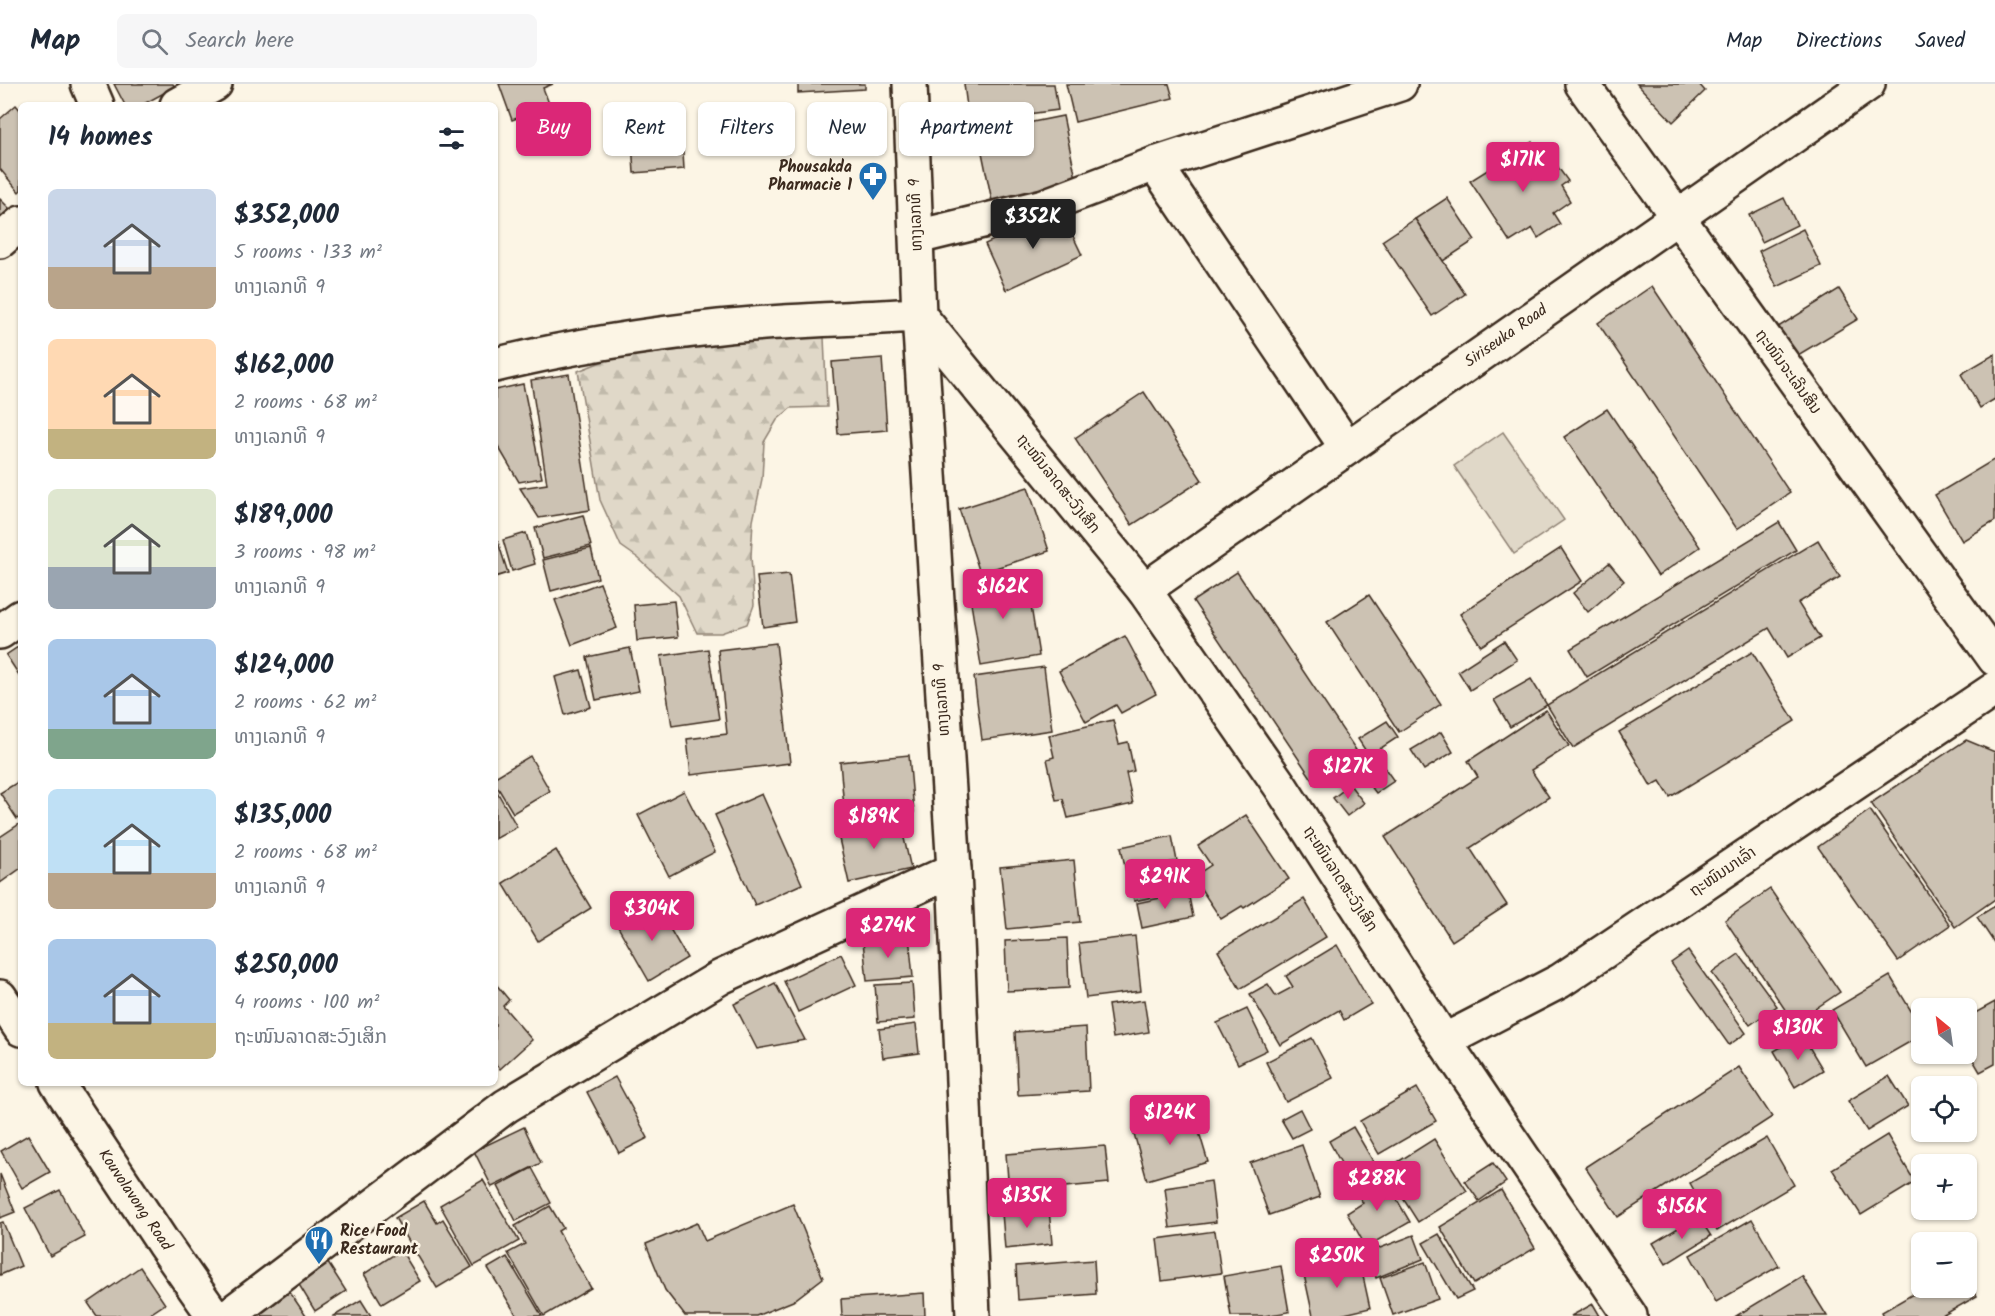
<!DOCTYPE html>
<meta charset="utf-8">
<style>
:root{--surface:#fff;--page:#f6f6f7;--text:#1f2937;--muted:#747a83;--line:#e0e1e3;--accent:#db2777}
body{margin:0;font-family:Kalam,"Noto Sans Lao",sans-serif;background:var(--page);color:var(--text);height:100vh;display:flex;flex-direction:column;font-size:22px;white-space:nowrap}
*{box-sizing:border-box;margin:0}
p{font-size:20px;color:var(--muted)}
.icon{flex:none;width:33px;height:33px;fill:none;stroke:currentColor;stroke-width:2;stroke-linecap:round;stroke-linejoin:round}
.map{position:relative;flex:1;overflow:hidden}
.drawer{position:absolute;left:18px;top:18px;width:480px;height:984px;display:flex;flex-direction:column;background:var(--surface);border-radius:9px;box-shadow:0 2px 4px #0004}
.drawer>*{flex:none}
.banner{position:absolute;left:516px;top:18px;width:570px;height:54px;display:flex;gap:12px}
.needle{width:39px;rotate:331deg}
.tools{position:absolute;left:1911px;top:914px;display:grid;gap:12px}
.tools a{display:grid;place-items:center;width:66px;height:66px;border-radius:9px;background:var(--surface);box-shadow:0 2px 4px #0004;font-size:30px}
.price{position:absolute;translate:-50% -51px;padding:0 14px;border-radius:6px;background:var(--accent);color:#fff;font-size:20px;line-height:39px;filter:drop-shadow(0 2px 3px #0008)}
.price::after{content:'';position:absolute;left:50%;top:36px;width:18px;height:14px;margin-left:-9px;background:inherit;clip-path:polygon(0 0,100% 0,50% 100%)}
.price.selected{background:#222;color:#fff}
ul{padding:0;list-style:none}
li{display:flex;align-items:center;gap:18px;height:150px;padding:0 30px}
li span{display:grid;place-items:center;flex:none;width:168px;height:120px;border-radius:9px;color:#555}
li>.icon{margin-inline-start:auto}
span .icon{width:72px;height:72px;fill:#fffc;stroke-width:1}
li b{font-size:26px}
h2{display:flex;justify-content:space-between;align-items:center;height:72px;padding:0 30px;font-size:26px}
.chip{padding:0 21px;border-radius:9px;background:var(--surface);box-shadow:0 2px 4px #0004;font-size:21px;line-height:54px}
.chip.selected{background:var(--accent);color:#fff}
header{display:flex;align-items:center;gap:36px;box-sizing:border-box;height:84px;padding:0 30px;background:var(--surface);border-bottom:2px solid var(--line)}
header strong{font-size:28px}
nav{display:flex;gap:33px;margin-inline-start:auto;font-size:21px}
.search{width:420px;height:54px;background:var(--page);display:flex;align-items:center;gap:15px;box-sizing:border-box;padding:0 21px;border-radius:9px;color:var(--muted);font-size:22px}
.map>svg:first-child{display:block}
.forest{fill:url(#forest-firs);stroke:#8e8173;stroke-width:1.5}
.garden{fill:#e0d8c8;stroke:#8e8173;stroke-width:1.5}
.building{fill:#ccc2b3;stroke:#3b2a1e;stroke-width:1.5}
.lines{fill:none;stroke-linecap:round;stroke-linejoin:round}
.minor-casing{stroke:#3b2a1e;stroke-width:38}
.major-casing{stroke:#3b2a1e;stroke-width:38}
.minor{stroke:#fcf5e5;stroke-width:33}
.major{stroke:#fcf5e5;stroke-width:33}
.labels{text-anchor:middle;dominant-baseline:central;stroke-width:5;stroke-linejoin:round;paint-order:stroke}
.poi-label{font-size:16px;font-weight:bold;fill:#3b2a1e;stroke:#fcf5e5;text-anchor:end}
.street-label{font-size:16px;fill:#3b2a1e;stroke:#fcf5e5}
</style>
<header>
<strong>Map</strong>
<div class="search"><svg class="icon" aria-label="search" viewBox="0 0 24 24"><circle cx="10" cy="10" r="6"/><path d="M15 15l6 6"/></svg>Search here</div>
<nav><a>Map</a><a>Directions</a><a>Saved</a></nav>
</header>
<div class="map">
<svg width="1995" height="1232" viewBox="0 0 1995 1232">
<defs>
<pattern id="forest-firs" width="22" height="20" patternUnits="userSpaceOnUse" patternTransform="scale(1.5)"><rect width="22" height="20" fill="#e0d8c8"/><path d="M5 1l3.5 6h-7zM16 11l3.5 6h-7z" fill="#c1baab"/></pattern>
</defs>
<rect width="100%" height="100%" fill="#fcf5e5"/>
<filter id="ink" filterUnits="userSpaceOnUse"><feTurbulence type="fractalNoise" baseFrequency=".0167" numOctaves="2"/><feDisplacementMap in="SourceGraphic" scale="12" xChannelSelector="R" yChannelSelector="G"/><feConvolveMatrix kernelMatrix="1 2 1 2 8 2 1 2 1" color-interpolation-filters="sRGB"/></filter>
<g filter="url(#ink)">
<path class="forest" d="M824,253L827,323L791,324L777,336L764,358L762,395L753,437L751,472L754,521L747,540L721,549H697L679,512L638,474L621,462L600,416L578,287L609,275L750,257Z"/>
<path class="garden" d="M1503,348L1564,436L1514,470L1454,382Z"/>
<g class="building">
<path d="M114,0H173L175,3L142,21H125Z"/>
<path d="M499,0H553L543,4L550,22L512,36Z"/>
<path d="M798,0H865V5L798,9Z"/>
<path d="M964,0H1054L1058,26L969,38Z"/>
<path d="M1066,0H1169L1173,14L1075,38Z"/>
<path d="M1637,0H1699L1705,7L1673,38Z"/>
<path d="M16,21L21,27V106L19,108L0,85V35Z"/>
<path d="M680,23L684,85L634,89L630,27Z"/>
<path d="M1063,32L1077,99L992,117L978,49Z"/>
<path d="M1532,58L1550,86L1557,82L1568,97L1561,102L1570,117L1553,129L1560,140L1538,154L1532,144L1510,158L1470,97Z"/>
<path d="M1447,114L1475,156L1443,177L1415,135Z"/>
<path d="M1784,114L1797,141L1762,158L1749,131Z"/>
<path d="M0,115L12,127L0,139Z"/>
<path d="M1060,125L1082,171L1006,206L985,160Z"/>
<path d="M1415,135L1465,210L1432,232L1382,157Z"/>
<path d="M1803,145L1821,182L1777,203L1759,167Z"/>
<path d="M1652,202L1790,409L1737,445L1598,239Z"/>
<path d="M1839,205L1858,235L1793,274L1775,245Z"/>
<path d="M1995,270V315L1980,324L1961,290Z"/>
<path d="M882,274L887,346L838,350L832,278Z"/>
<path d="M569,290L590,426L539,434L520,404L547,400L531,296Z"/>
<path d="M523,300L542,394L519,398L495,357V306Z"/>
<path d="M1144,308L1202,396L1132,441L1075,354Z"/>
<path d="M1607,325L1700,463L1658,492L1564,353Z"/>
<path d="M1995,375V437L1962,457L1935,411Z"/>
<path d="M1028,403L1049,467L980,489L959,425Z"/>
<path d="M583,431L591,462L543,474L535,444Z"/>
<path d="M1779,438L1796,466L1587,593L1570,565Z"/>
<path d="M526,449L535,480L512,487L503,456Z"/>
<path d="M1818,456L1840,493L1798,519L1820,554L1787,574L1769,544L1573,664L1547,621Z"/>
<path d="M498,458L508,489L495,493V459Z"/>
<path d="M591,464L598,494L551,507L543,476Z"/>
<path d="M1561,464L1582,497L1481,562L1460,530Z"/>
<path d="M1609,479L1624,497L1588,528L1573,509Z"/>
<path d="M1237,488L1356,666L1312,695L1193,517Z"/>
<path d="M789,490L795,538L763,543L757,493Z"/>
<path d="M1026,491L1039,572L981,582L968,500Z"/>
<path d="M600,499L617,544L572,561L555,516Z"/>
<path d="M1369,511L1441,620L1399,648L1327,538Z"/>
<path d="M674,517L678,553L637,557L634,521Z"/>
<path d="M1125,552L1156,610L1121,629L1116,621L1086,638L1059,587Z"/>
<path d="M1504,557L1517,576L1470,606L1458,587Z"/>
<path d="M776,559L790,679L691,691L687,655L727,650L718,566Z"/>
<path d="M21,561V594L6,571Z"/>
<path d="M630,564L639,607L596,616L587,573Z"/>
<path d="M708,565L719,635L672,642L661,572Z"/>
<path d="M1752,568L1795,637L1670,713L1660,697L1651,702L1619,648Z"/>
<path d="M1044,583L1052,646L982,656L974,593Z"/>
<path d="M581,586L591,623L565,631L555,593Z"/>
<path d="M1531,595L1547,621L1510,643L1494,616Z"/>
<path d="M1546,626L1569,662L1531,686L1549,713L1470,764L1507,821L1452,857L1385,753L1478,693L1468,677Z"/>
<path d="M1113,636L1119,660L1128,658L1134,687L1126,689L1133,720L1068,734L1063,715L1056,716L1047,675L1054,673L1049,651Z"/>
<path d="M1387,637L1398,653L1369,672L1358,655Z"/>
<path d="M1441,648L1453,668L1424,686L1411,666Z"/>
<path d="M1966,656L1995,668V815L1955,843L1871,719Z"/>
<path d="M909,671L914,728L845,735L840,678Z"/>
<path d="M530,672L550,707L513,729L495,699V693Z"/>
<path d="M1384,683L1394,697L1376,709L1366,696Z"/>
<path d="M21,696V732L17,735L0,709Z"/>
<path d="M1350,701L1364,719L1347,732L1333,714Z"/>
<path d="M495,704L517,743L495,755Z"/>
<path d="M684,707L715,768L669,792L638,731Z"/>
<path d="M762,710L802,800L755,821L715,731Z"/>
<path d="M1870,726L1950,841L1898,877L1818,763Z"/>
<path d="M1246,731L1289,795L1244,824L1242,822L1221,835L1193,793L1211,781L1198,762Z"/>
<path d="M899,732L911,785L849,799L837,746Z"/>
<path d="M21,739V784L0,799V753Z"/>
<path d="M1172,752L1177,777L1126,788L1121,763Z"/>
<path d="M556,766L591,824L538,857L503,799Z"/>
<path d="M1074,776L1080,838L1007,845L1000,783Z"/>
<path d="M1181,781L1186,806L1134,817L1129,792Z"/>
<path d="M1770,805L1840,908L1794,939L1725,836Z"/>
<path d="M1188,808L1193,833L1142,844L1137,819Z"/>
<path d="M1304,815L1326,853L1240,905L1218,867Z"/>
<path d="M655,819L687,874L649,897L617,841Z"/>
<path d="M1995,822V860L1977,833Z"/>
<path d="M909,852L913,893L867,897L863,857Z"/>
<path d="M1135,852L1141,907L1086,914L1079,859Z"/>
<path d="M1067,854L1069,904L1007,907L1005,857Z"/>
<path d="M1337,861L1371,920L1344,936L1339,926L1280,961L1250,910L1268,900L1276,912L1293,903L1286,892Z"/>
<path d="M1688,867L1746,949L1729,961L1671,879Z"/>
<path d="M841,870L856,901L798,928L784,897Z"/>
<path d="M1739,870L1777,922L1750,941L1712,889Z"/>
<path d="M1890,892L1922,945V951L1866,983L1832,926Z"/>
<path d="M495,899L509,916L503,922L532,956L500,985L495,980Z"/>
<path d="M775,899L805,956L757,965L734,920Z"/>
<path d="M912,899L915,935L878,938L875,901Z"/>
<path d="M1144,916L1149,948L1113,954L1108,921Z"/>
<path d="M1995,918V980L1980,988L1966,964V934Z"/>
<path d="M1247,925L1267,966L1238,980L1217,939Z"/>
<path d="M916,940L919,969L883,974L879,945Z"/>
<path d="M1086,943L1089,1007L1018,1011L1015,948Z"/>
<path d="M1802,951L1823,986L1795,1003L1774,967Z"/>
<path d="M1312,954L1333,994L1286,1018L1266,978Z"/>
<path d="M1739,983L1772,1033L1618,1133L1585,1083Z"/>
<path d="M1889,992L1908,1022L1867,1047L1848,1017Z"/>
<path d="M615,993L648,1054L619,1069L587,1008Z"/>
<path d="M1417,1004L1436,1037L1379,1070L1360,1037Z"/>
<path d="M1300,1025L1310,1045L1292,1054L1281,1035Z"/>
<path d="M1193,1028L1208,1078L1147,1096L1133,1046Z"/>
<path d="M524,1043L541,1079L492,1103L474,1067Z"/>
<path d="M1353,1043L1373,1077L1348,1092L1329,1057Z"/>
<path d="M28,1051L50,1088L22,1104L1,1067Z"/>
<path d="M1887,1051L1915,1098L1861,1131L1832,1085Z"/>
<path d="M1767,1054L1794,1101L1717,1147L1690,1099Z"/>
<path d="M1434,1055L1467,1107L1418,1138L1385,1086Z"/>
<path d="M1302,1061L1320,1113L1269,1131L1250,1079Z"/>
<path d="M1105,1062L1109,1099L1009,1108L1006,1070Z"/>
<path d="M1493,1079L1506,1098L1479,1117L1465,1097Z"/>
<path d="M532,1084L551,1119L516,1137L498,1102Z"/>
<path d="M0,1090L15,1128L0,1134Z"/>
<path d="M1382,1090L1410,1138L1366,1163L1347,1129L1363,1119L1355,1106Z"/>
<path d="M483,1096L519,1157L474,1182L440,1121Z"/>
<path d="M1211,1097L1216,1138L1170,1144L1165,1104Z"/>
<path d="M60,1106L85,1153L50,1172L25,1124Z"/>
<path d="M1501,1106L1535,1164L1474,1200L1440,1143Z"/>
<path d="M424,1117L437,1139L443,1135L472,1183L437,1204L395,1134Z"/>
<path d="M793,1120L823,1194L793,1217L756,1232H685L665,1206L646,1160L697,1139L705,1157Z"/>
<path d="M550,1122L563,1144L558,1147L591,1204L544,1232L508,1169L525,1160L515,1142Z"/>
<path d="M1049,1125L1052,1160L1005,1165L1002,1129Z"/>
<path d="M1698,1132L1711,1152L1666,1180L1653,1159Z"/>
<path d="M1752,1135L1779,1182L1716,1218L1690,1171Z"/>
<path d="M3,1138L21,1182L0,1191V1139Z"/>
<path d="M1215,1147L1221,1189L1162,1197L1157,1155Z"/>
<path d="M1439,1150L1473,1207L1456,1215L1423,1159Z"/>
<path d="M1414,1151L1423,1175L1376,1194L1367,1169Z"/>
<path d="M401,1166L420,1197L382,1220L364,1190Z"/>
<path d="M507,1173L542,1232H517L488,1184Z"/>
<path d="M1359,1174L1370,1224L1336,1232H1313L1303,1186Z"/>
<path d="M1094,1176L1096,1210L1018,1216L1016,1182Z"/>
<path d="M1425,1178L1438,1215L1393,1231L1380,1194Z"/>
<path d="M328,1179L346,1207L315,1227L298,1199Z"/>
<path d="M1281,1182L1289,1228L1264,1232H1231L1224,1192Z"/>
<path d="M140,1183L165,1220L147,1232H97L88,1219Z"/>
<path d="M1802,1192L1827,1232H1736Z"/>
<path d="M1966,1194L1977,1212L1942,1232H1884L1882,1228L1925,1203H1966Z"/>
<path d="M289,1207L306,1232H262L259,1226Z"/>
<path d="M924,1209L925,1232H842L841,1215Z"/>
<path d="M361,1216L371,1232H334Z"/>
<path d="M1593,1220L1600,1232H1571Z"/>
</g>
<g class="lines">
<g class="minor-casing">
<g id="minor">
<path d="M88,0L97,21"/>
<path d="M1582,0L1995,575"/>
<path d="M177,21L215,0"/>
<path d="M1155,80L1347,364"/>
<path d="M917,153L1044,122L1155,80L1400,0"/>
<path d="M0,157L21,139"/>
<path d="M495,281C568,263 644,251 719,243C785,236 853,235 919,231L1144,506L1281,703L1444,957L1630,1232"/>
<path d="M1144,506L1868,0"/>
<path d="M0,548L21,533"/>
<path d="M1444,957L1560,897L1995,605"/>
<path d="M228,1232L506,1022L721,893L954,786"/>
</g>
</g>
<g class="major-casing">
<g id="major">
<path d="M910,0L919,231L954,786L973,1232"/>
<path d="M0,913L21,945"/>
<path d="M57,999L163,1159L214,1232"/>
</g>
</g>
<use href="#minor" class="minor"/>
<use href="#major" class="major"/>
</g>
</g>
<defs>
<g id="pharmacy-pin" transform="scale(1.5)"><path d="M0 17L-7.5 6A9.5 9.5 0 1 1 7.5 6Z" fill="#1f6fb2" stroke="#fcf5e5"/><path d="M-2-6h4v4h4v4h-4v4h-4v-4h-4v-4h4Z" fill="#fff"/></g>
<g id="restaurant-pin" transform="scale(1.5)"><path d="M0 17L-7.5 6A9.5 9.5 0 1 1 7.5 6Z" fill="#1f6fb2" stroke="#fcf5e5"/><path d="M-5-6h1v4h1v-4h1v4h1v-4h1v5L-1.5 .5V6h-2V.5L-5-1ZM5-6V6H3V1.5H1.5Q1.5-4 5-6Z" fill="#fff"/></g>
</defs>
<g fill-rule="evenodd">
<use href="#pharmacy-pin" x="873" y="92"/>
<use href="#restaurant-pin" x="319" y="1156"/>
</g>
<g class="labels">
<g class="poi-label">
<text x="852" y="83">Phousakda<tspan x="852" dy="18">Pharmacie 1</tspan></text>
<text x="340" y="1147" text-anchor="start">Rice Food<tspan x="340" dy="18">Restaurant</tspan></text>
</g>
<g class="street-label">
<text transform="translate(916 131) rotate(-92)">ທາງເລກທີ 9</text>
<text transform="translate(1506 252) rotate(-35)">Siriseuka Road</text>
<text transform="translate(1788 288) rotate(54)">ຖະໜົນຈະເລີນສິນ</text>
<text transform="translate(1058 400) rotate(51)">ຖະໜົນລາດສະວົງເສິກ</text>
<text transform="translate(942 616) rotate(-94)">ທາງເລກທີ 9</text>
<text transform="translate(1723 788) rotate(-34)">ຖະໜົນນາເລົ່າ</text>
<text transform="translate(1340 795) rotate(57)">ຖະໜົນລາດສະວົງເສິກ</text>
<text transform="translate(135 1116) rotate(56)">Kouvolavong Road</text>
</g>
</g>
</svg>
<div class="tools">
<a><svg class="needle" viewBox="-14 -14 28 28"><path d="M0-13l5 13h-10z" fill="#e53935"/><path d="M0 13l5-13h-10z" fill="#747a83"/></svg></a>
<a><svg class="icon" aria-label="locate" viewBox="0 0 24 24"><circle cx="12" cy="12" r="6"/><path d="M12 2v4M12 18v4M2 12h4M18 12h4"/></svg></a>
<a>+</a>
<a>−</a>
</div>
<b class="price" style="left:1523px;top:109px">$171K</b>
<b class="price selected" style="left:1033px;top:166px">$352K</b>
<b class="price" style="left:1003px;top:536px">$162K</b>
<b class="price" style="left:1348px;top:716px">$127K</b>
<b class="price" style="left:874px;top:766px">$189K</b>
<b class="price" style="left:1165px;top:826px">$291K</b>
<b class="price" style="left:652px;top:858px">$304K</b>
<b class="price" style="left:888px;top:875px">$274K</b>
<b class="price" style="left:1798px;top:977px">$130K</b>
<b class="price" style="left:1170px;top:1062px">$124K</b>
<b class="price" style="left:1377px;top:1128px">$288K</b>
<b class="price" style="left:1027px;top:1145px">$135K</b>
<b class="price" style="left:1682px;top:1156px">$156K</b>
<b class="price" style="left:1337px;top:1205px">$250K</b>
<div class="banner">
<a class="chip selected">Buy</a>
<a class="chip">Rent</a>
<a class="chip">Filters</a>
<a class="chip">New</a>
<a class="chip">Apartment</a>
</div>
<section class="drawer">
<h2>14 homes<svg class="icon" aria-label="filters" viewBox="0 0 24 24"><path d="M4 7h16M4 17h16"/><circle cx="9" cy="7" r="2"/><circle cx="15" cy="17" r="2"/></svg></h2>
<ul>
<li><span style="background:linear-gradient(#c9d6e8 65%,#b9a48a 0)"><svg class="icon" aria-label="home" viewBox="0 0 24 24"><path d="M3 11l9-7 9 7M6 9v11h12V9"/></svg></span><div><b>$352,000</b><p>5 rooms · 133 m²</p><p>ທາງເລກທີ 9</p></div></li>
<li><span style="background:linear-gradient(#ffd9b3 75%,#c2b280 0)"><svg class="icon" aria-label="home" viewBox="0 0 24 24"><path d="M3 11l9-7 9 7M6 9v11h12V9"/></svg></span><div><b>$162,000</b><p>2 rooms · 68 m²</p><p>ທາງເລກທີ 9</p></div></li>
<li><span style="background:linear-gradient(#dfe7d0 65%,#9aa5b1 0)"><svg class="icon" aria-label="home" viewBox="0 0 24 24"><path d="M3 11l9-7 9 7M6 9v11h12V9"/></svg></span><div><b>$189,000</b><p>3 rooms · 98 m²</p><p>ທາງເລກທີ 9</p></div></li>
<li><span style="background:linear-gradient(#a9c7e8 75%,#7fa58c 0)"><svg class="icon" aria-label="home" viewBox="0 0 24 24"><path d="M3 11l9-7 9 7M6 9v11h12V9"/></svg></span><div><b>$124,000</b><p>2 rooms · 62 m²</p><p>ທາງເລກທີ 9</p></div></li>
<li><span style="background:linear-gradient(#bfe0f5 70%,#b9a48a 0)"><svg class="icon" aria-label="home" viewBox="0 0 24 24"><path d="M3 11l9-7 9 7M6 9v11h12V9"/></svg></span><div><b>$135,000</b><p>2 rooms · 68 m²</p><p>ທາງເລກທີ 9</p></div></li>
<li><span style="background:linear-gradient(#a9c7e8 70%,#c2b280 0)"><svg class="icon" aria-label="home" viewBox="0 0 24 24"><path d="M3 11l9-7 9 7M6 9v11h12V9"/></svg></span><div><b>$250,000</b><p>4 rooms · 100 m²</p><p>ຖະໜົນລາດສະວົງເສິກ</p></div></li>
</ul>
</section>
</div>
